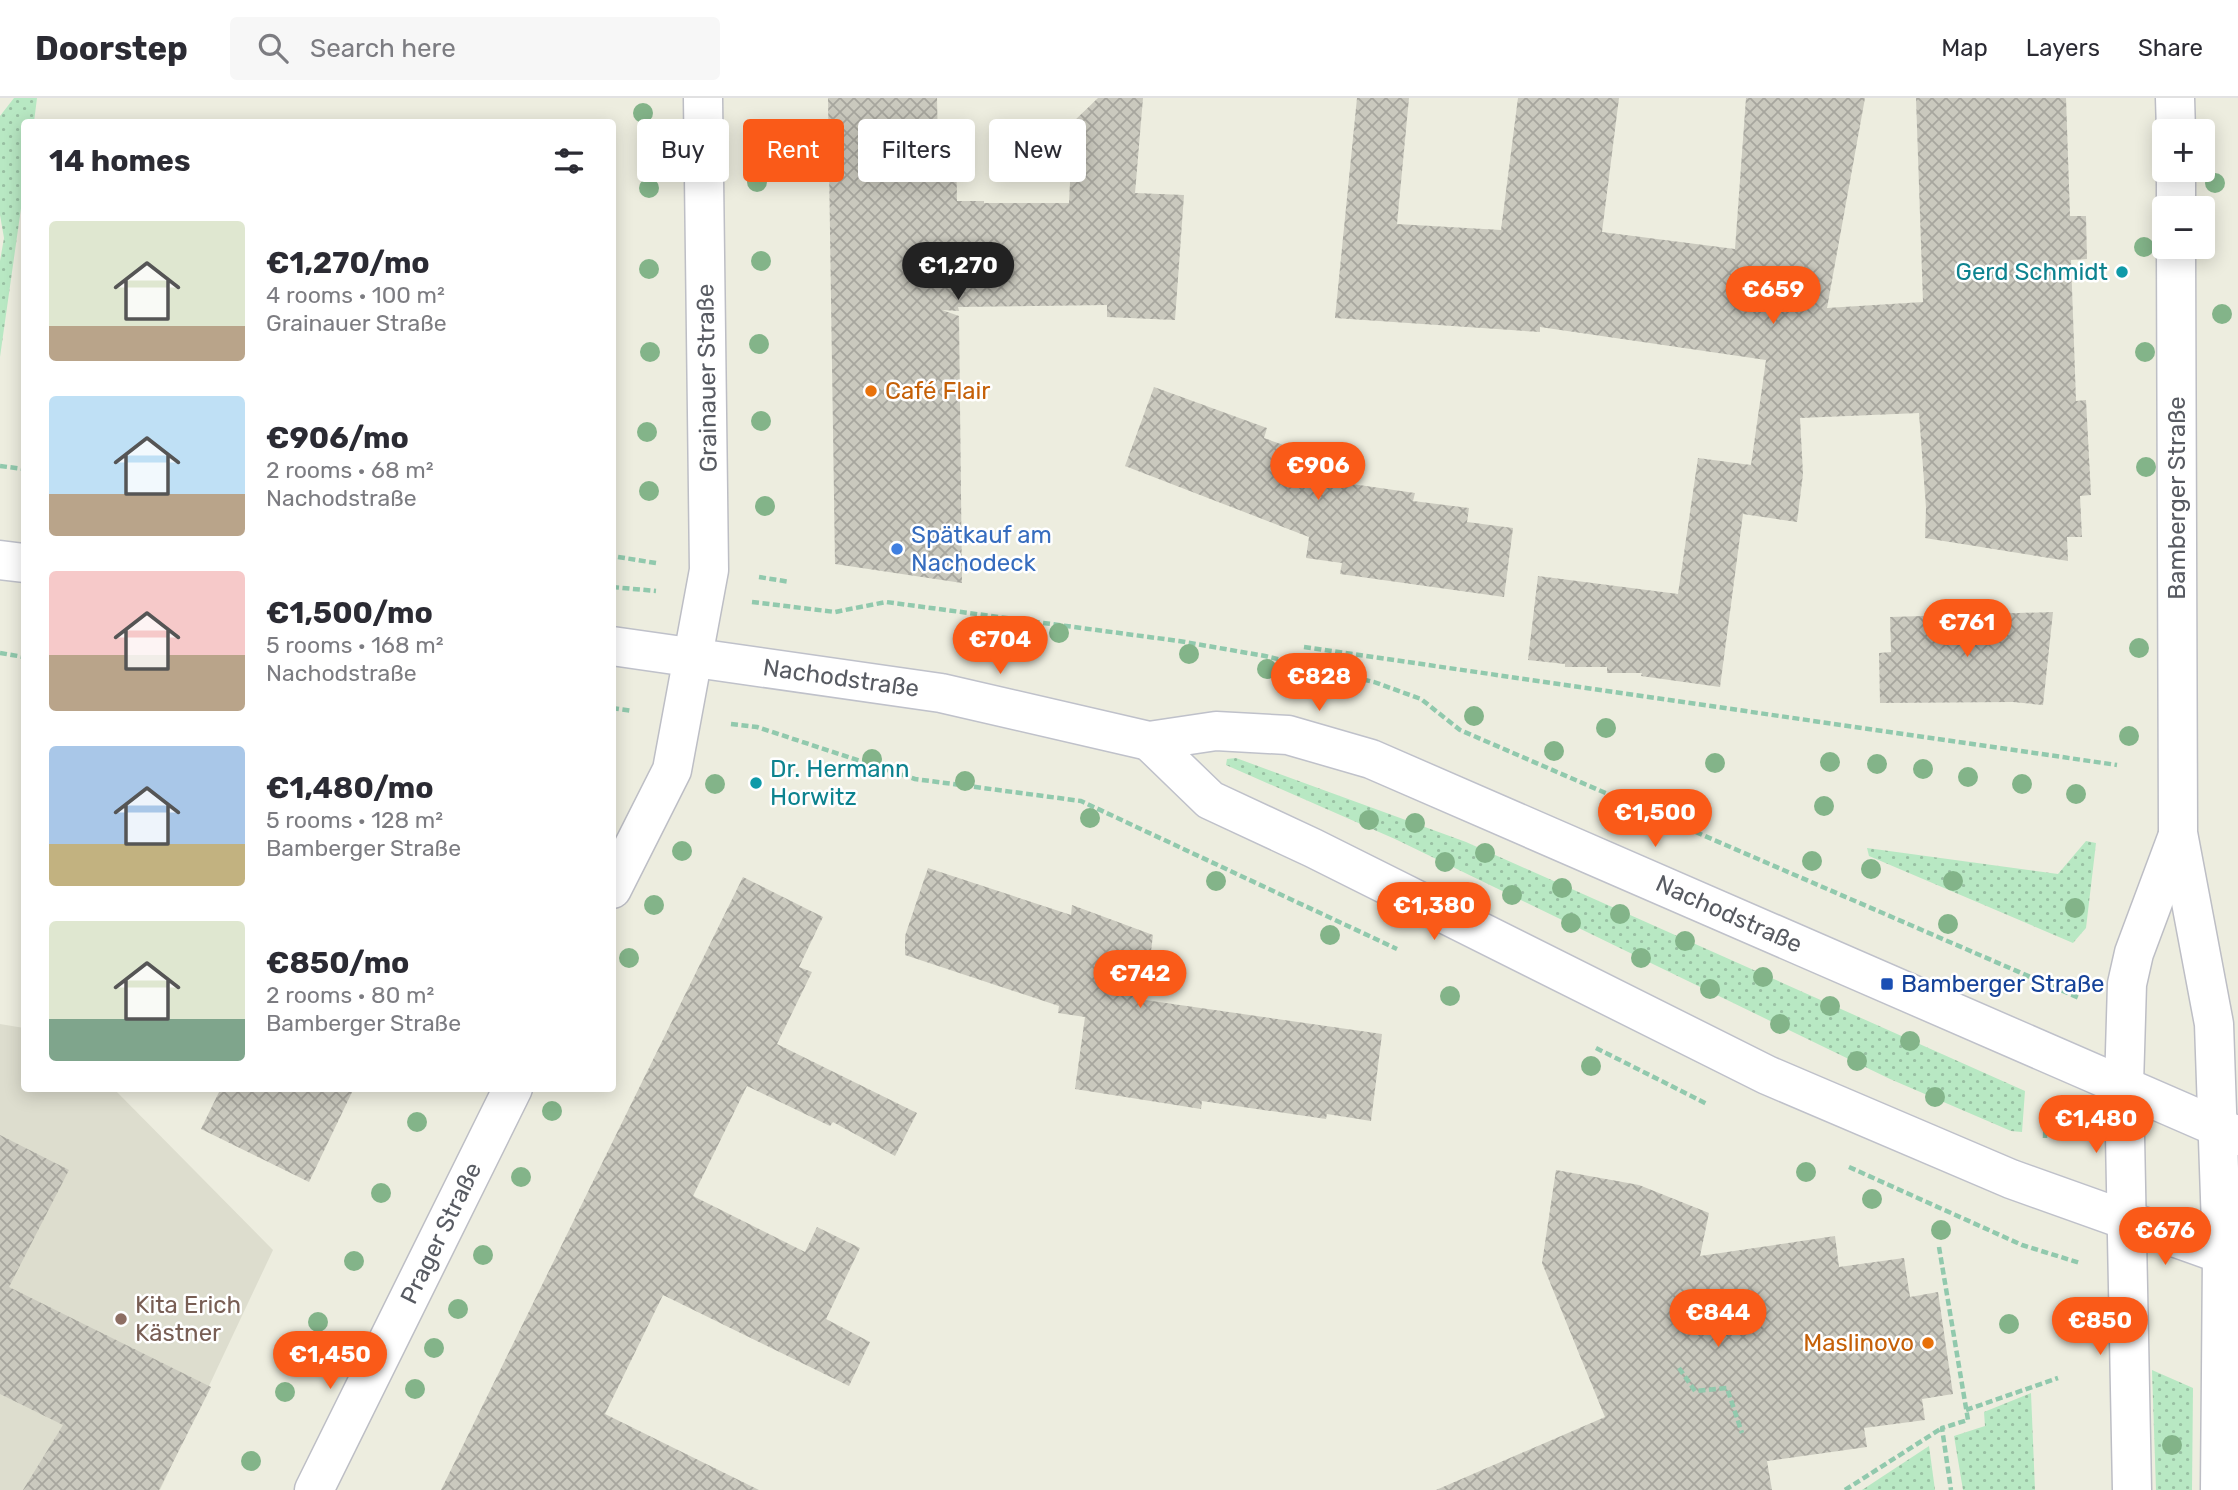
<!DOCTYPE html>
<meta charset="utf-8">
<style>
:root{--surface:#fff;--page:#f7f7f7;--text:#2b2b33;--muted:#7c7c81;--line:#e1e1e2;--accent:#fa5a18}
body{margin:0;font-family:Rubik,sans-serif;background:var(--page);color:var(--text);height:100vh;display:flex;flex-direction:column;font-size:26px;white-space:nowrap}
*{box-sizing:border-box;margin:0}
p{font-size:23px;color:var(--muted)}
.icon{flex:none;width:38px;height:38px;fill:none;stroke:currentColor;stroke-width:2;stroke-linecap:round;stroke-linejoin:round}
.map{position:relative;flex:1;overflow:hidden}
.drawer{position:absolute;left:21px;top:21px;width:595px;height:973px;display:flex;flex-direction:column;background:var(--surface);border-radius:7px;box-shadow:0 4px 18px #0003}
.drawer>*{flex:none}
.banner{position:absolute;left:637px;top:21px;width:665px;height:63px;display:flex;gap:14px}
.tools{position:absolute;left:2152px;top:21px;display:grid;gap:14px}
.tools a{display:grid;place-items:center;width:63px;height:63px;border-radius:7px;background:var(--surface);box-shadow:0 4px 18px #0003;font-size:35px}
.price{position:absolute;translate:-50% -60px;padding:0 16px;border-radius:24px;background:var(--accent);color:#fff;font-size:23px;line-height:46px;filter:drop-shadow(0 2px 4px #0008)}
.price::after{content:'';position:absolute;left:50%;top:42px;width:21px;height:16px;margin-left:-10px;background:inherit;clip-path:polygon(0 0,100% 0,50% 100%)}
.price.current{background:#222;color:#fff}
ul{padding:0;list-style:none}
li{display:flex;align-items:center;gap:21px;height:175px;padding:0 28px}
li span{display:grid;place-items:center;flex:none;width:196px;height:140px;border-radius:7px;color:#555}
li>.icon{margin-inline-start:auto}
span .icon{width:84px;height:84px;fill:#fffc;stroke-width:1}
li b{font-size:30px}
h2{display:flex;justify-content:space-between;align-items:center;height:84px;padding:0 28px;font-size:30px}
.chip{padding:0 24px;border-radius:7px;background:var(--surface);box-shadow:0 4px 18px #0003;font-size:24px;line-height:63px}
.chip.current{background:var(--accent);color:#fff}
header{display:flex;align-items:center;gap:42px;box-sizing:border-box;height:98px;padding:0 35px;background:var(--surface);border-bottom:2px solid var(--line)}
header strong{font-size:33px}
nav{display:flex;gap:38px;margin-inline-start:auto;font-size:24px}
.search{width:490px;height:63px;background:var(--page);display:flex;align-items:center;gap:18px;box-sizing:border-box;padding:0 24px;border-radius:7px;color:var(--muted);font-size:26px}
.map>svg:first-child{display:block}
.education{fill:#ddddce}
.grass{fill:url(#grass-dots)}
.building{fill:url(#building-cross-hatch)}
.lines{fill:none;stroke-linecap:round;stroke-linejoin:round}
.minor-casing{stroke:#bdbec5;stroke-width:41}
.secondary-casing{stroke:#bfc1ca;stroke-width:41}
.path{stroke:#91c9ad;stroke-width:4.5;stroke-dasharray:7 3.5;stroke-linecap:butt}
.minor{stroke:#fff;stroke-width:38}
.secondary{stroke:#fff;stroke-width:38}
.tree{fill:#83b489}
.culture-dot{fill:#0f9aa8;stroke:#fff;stroke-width:2.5}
.food-dot{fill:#e8710a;stroke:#fff;stroke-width:2.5}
.shop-dot{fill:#3f7fe0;stroke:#fff;stroke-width:2.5}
.transit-dot{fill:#1a4fb4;stroke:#fff;stroke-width:2.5}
.education-dot{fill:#8d6e63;stroke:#fff;stroke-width:2.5}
.labels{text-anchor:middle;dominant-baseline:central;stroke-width:5;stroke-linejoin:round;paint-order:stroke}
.culture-label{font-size:24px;fill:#0d838f;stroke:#fff;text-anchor:end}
.street-label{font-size:24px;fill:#585b62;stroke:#fff}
.food-label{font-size:24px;fill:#c56008;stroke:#fff;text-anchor:start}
.shop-label{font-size:24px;fill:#366cbe;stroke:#fff;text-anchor:start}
.transit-label{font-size:24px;fill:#164399;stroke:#fff;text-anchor:start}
.education-label{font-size:24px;fill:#785e54;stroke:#fff;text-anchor:start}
</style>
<header>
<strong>Doorstep</strong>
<div class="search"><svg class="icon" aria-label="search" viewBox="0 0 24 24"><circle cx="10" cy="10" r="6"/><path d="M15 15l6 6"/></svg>Search here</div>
<nav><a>Map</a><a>Layers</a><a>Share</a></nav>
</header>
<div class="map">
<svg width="2238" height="1392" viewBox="0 0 2238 1392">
<defs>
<pattern id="grass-dots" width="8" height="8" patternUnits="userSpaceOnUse" patternTransform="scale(1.75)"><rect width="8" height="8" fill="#b8e8c3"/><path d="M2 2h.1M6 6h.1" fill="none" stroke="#98bfa2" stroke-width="1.8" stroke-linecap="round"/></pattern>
<pattern id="building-cross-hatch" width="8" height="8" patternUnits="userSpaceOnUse" patternTransform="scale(1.75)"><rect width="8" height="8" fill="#cac9be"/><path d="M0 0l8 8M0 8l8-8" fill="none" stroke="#a7a69e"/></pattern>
</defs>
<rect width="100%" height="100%" fill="#ededdf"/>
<path class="education" d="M0,926L24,930V990L114,991L273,1152L160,1392H0Z"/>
<g class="grass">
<path d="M14,0H37L34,24H24V89L0,259V163L4,140L0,117V18Z"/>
<path d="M1236,660L1466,744L2025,993L2022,1034L2011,1033L1890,981L1395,741L1226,667L1227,661Z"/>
<path d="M2086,743L2096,745L2086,830L2073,845L1869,758L1867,750L2058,776Z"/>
<path d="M2152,1272L2193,1290L2192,1392H2156Z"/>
<path d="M2031,1295L2035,1392H1963L1954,1338L1985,1328L1984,1314Z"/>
<path d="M1929,1348L1935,1392H1862Z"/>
</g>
<g class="building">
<path d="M828,0H937L938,47H956L957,103H984V105H1069L1073,24L1098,0H1143L1135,95L1184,97L1175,222L1107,219V207L958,209L959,213L942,212L959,218L962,485L835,466Z"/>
<path d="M1357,0H1409L1397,126L1501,132L1518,0H1619L1602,134L1735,151L1746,0H1865L1827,210L1923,204L1916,0H2066L2070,118H2086L2087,161L2071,162L2076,303L2086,302L2091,397L2080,398L2082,439H2067L2068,463L1925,440L1926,410L1919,315L1800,320L1803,376L1797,424L1743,416L1720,589L1641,578L1642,575H1607V569H1565V566L1528,562L1538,478L1678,496L1698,360L1751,367L1766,262L1540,229V234L1335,220Z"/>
<path d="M1154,289L1267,330L1264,340L1320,360L1317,381L1415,395L1413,403L1469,410L1467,424L1513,430L1504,499L1340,476L1342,465L1306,460L1309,439L1125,368Z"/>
<path d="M2053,514L2043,607L2013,604L1880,605L1879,555L1891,554L1890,519Z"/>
<path d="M928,770L1071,817L1072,807L1153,837L1145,902L1382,936L1371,1023L1327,1016L1326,1021L1202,1003L1201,1011L1075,991L1085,919L1058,915L1059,908L905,857V838Z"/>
<path d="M743,779L823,819L799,869L812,874L777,946L917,1015L895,1058L833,1024L830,1028L747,988L693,1098L805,1154L817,1129L860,1150L826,1221L870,1244L849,1288L663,1197L605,1316L759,1392H441Z"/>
<path d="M221,990H354L309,1084L201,1031Z"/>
<path d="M0,1037L69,1072L9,1189L211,1289L159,1392H23L63,1327L0,1296Z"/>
<path d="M1556,1072L1639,1087L1709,1115L1700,1158L1835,1138L1839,1169L1904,1160L1910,1199L1938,1194L1953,1296L1922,1301L1925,1322L1864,1330L1867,1349L1767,1363L1772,1392H1436L1605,1319L1542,1165Z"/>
</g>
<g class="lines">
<g class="minor-casing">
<g id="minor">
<path d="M2175,0L2176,33"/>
<path d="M2176,72V110"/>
<path d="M2176,149L2178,735L2214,926L2222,1157L2220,1392"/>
<path d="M612,791L672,672L709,472L703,0"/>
<path d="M314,1392L513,990"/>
<path d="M2132,1392L2124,987L2127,886L2134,855L2178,737"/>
</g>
</g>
<g class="secondary-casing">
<g id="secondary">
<path d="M0,462L24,465"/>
<path d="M612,548L941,595L1149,643L1216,633L1288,637L1371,661L2238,1038"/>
<path d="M1149,643L1210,702L1313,750L1767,977L2011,1081L2238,1162"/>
</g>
</g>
<g class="path">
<path d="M0,368L24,371"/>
<path d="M618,459L656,465"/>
<path d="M759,479L790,484"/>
<path d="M612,489L656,493"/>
<path d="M752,504L835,514L886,504L1179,543L1265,558L1374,584L1421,601L1460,632L2079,900"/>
<path d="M1304,549L2117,667"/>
<path d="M0,555L24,559"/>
<path d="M612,610L632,613"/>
<path d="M731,626L757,629L915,681L1081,703L1397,851"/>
<path d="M1596,950L1707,1006"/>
<path d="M2045,1040L2046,1007"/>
<path d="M1849,1069L2022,1147L2080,1165"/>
<path d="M1939,1149L1968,1322L1942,1330L1951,1392"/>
<path d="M1679,1270L1695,1293L1727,1290L1742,1335"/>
<path d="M1966,1312L2058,1280"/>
<path d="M1845,1392L1942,1330"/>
</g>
<use href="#minor" class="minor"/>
<use href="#secondary" class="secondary"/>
</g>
<g class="tree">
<circle cx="643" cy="15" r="10"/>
<circle cx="757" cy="84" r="10"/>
<circle cx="2215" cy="85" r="10"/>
<circle cx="649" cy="90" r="10"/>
<circle cx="2144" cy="149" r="10"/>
<circle cx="761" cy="163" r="10"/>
<circle cx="649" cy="171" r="10"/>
<circle cx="2222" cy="216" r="10"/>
<circle cx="759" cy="246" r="10"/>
<circle cx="650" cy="254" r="10"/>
<circle cx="2145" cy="254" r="10"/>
<circle cx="761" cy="323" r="10"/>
<circle cx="647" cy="334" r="10"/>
<circle cx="2146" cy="369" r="10"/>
<circle cx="649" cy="393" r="10"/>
<circle cx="765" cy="408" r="10"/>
<circle cx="1059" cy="535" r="10"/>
<circle cx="2139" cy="550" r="10"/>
<circle cx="1189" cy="556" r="10"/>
<circle cx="1267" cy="571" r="10"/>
<circle cx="1329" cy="586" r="10"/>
<circle cx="1474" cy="618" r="10"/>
<circle cx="1606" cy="630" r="10"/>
<circle cx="2129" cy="638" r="10"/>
<circle cx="1554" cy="653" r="10"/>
<circle cx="872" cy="661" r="10"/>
<circle cx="1830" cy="664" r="10"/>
<circle cx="1715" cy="665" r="10"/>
<circle cx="1877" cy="666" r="10"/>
<circle cx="1923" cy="671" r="10"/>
<circle cx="1968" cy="679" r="10"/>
<circle cx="965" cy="683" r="10"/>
<circle cx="715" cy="686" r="10"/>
<circle cx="2022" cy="686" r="10"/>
<circle cx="2076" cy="696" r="10"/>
<circle cx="1824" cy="708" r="10"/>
<circle cx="1090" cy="720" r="10"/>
<circle cx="1369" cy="722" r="10"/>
<circle cx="1415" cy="725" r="10"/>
<circle cx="682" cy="753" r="10"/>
<circle cx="1485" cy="755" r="10"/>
<circle cx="1812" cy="763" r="10"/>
<circle cx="1445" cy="764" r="10"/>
<circle cx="1871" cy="771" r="10"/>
<circle cx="1216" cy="783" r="10"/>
<circle cx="1953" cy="783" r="10"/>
<circle cx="1562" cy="790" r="10"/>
<circle cx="1512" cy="797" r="10"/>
<circle cx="654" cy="807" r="10"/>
<circle cx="2075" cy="810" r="10"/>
<circle cx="1620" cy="816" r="10"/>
<circle cx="1571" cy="825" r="10"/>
<circle cx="1948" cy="826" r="10"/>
<circle cx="1330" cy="837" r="10"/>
<circle cx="1685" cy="843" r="10"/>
<circle cx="629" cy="860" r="10"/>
<circle cx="1641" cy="860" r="10"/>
<circle cx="1763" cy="879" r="10"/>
<circle cx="1710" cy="891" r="10"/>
<circle cx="1450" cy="898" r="10"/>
<circle cx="1830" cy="908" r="10"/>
<circle cx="1780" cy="926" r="10"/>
<circle cx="1910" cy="943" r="10"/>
<circle cx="1857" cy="963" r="10"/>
<circle cx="1591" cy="968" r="10"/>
<circle cx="1935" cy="999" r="10"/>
<circle cx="552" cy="1013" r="10"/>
<circle cx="417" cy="1024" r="10"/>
<circle cx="1806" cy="1074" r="10"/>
<circle cx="521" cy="1079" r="10"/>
<circle cx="381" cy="1095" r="10"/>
<circle cx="1872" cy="1101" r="10"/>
<circle cx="1941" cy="1132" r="10"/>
<circle cx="483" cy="1157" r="10"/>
<circle cx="354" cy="1163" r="10"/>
<circle cx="458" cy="1211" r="10"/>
<circle cx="318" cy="1224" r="10"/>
<circle cx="2009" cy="1226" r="10"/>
<circle cx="434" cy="1250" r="10"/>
<circle cx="415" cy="1291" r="10"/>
<circle cx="285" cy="1294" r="10"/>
<circle cx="2172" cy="1347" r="10"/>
<circle cx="251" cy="1363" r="10"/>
</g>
<g class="culture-dot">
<circle cx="2122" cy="174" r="7"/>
<circle cx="756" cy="685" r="7"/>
</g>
<g class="food-dot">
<circle cx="871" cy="293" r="7"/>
<circle cx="1928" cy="1245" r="7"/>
</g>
<circle class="shop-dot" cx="897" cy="451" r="7"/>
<rect class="transit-dot" x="1880" y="879" width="14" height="14" rx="3.5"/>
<circle class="education-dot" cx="121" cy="1221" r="7"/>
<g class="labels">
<g class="culture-label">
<text x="2108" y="174">Gerd Schmidt</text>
<text x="770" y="671" text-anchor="start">Dr. Hermann<tspan x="770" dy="28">Horwitz</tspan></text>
</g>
<g class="street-label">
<text transform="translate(707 280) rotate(-91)">Grainauer Straße</text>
<text transform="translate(2177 400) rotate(-90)">Bamberger Straße</text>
<text transform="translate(841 580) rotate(8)">Nachodstraße</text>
<text transform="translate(1729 816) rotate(24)">Nachodstraße</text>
<text transform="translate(441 1135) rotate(-64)">Prager Straße</text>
</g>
<g class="food-label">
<text x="885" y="293">Café Flair</text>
<text x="1914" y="1245" text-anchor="end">Maslinovo</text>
</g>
<g class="shop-label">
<text x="911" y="437">Spätkauf am<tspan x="911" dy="28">Nachodeck</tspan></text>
</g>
<g class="transit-label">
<text x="1901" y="886">Bamberger Straße</text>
</g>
<g class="education-label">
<text x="135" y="1207">Kita Erich<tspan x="135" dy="28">Kästner</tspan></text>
</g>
</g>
</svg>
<div class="tools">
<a>+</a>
<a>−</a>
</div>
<b class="price current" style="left:958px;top:204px">€1,270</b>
<b class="price" style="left:1773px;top:228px">€659</b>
<b class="price" style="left:1318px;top:404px">€906</b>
<b class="price" style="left:1967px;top:561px">€761</b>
<b class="price" style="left:1000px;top:578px">€704</b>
<b class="price" style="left:1319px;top:615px">€828</b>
<b class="price" style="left:1655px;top:751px">€1,500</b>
<b class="price" style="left:1434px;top:844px">€1,380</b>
<b class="price" style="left:1140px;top:912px">€742</b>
<b class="price" style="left:2096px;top:1057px">€1,480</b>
<b class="price" style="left:2165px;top:1169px">€676</b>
<b class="price" style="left:1718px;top:1251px">€844</b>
<b class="price" style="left:2100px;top:1259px">€850</b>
<b class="price" style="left:330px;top:1293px">€1,450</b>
<div class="banner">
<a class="chip">Buy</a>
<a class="chip current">Rent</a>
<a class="chip">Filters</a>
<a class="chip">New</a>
</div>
<section class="drawer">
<h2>14 homes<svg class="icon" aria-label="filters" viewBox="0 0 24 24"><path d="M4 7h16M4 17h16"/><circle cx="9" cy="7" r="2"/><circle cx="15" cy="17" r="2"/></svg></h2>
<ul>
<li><span style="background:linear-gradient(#dfe7d0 75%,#b9a48a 0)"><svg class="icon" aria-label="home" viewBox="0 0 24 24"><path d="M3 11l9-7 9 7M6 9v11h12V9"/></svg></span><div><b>€1,270/mo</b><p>4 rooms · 100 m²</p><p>Grainauer Straße</p></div></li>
<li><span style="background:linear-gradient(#bfe0f5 70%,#b9a48a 0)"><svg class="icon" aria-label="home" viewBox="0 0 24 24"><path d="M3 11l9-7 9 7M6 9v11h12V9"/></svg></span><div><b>€906/mo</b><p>2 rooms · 68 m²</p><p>Nachodstraße</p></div></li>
<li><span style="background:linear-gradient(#f6c9c9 60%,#b9a48a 0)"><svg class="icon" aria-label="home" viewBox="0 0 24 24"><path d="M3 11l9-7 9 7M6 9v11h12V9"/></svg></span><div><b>€1,500/mo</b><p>5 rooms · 168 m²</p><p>Nachodstraße</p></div></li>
<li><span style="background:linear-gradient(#a9c7e8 70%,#c2b280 0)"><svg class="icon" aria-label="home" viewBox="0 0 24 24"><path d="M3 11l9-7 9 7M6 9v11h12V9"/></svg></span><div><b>€1,480/mo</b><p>5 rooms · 128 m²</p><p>Bamberger Straße</p></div></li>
<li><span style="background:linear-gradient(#dfe7d0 70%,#7fa58c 0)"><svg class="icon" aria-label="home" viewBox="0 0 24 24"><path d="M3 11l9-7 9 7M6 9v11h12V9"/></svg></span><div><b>€850/mo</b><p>2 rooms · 80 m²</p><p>Bamberger Straße</p></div></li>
</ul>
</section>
</div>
